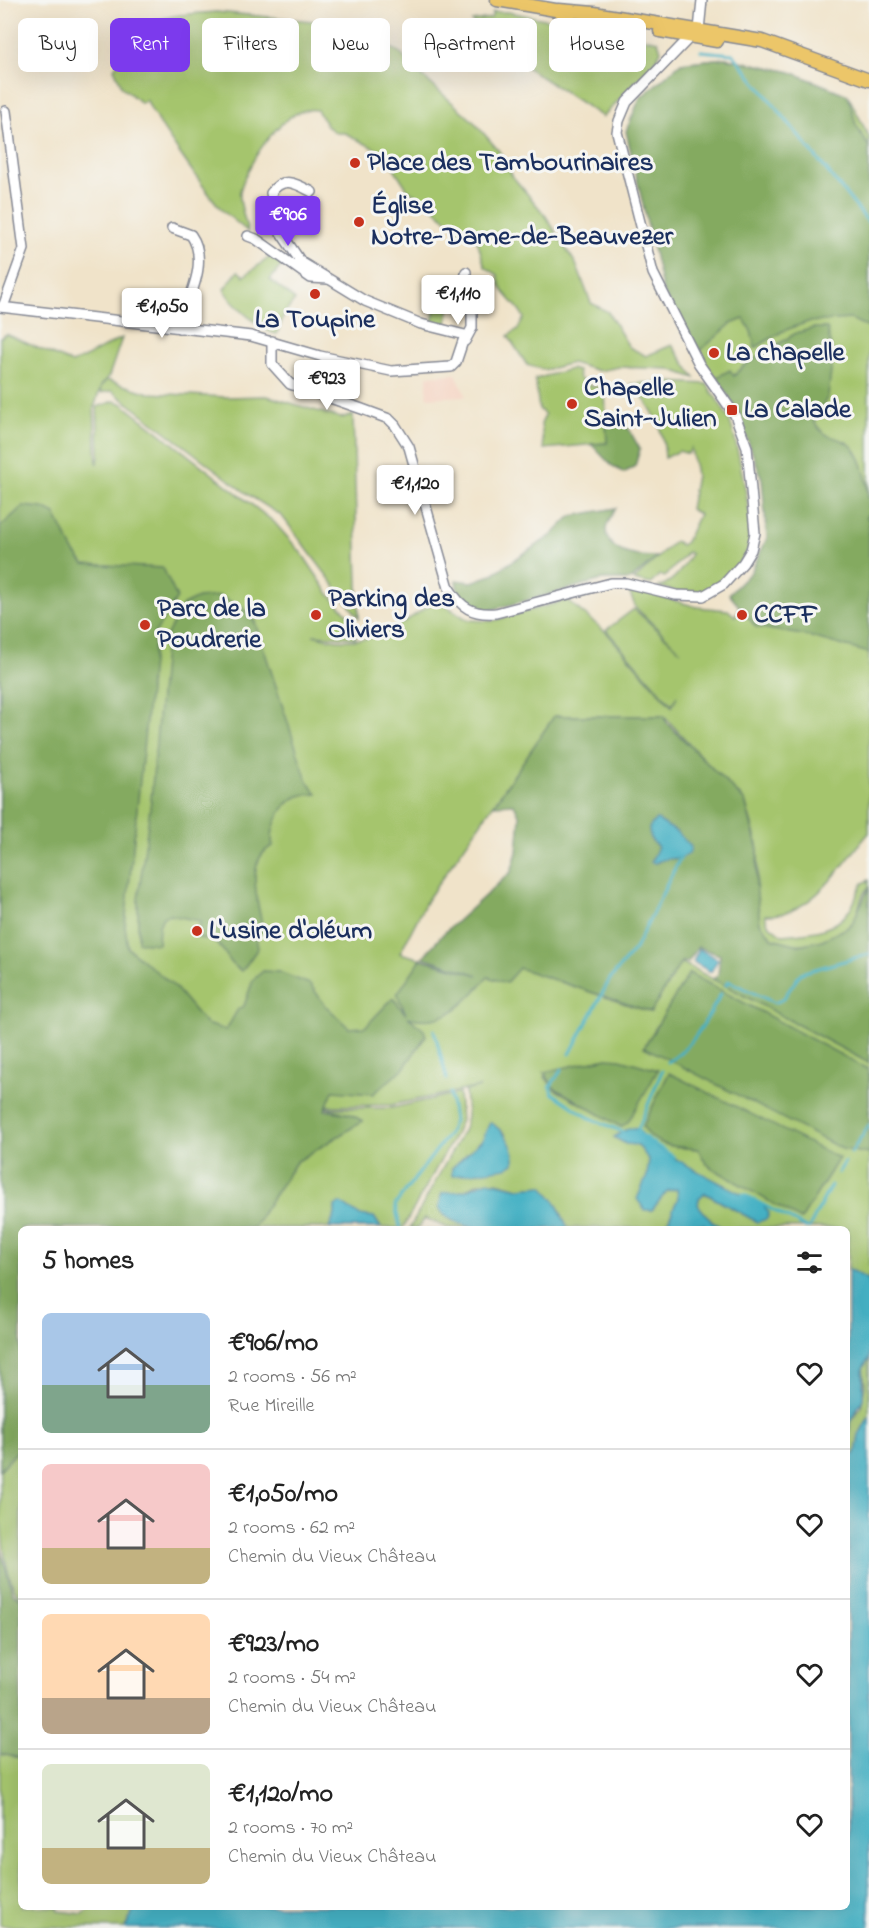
<!DOCTYPE html>
<meta charset="utf-8">
<style>
:root{--surface:#fff;--page:#f6f6f6;--text:#222;--muted:#767676;--line:#e0e0e0;--accent:#7c3aed}
body{margin:0;font-family:"Indie Flower",sans-serif;background:var(--page);color:var(--text);height:100vh;display:flex;flex-direction:column;font-size:22px;white-space:nowrap}
*{box-sizing:border-box;margin:0}
p{font-size:20px;color:var(--muted)}
.icon{flex:none;width:33px;height:33px;fill:none;stroke:currentColor;stroke-width:2;stroke-linecap:round;stroke-linejoin:round}
.map{position:relative;flex:1;overflow:hidden}
.side{position:absolute;left:18px;top:1226px;width:832px;height:684px;display:flex;flex-direction:column;background:var(--surface);border-radius:9px;box-shadow:0 6px 24px #0002}
.side>*{flex:none}
.top-card{position:absolute;left:18px;top:18px;width:834px;height:54px;display:flex;gap:12px}
.price{position:absolute;translate:-50% -51px;padding:0 14px;border-radius:6px;background:#fff;color:#222;font-size:20px;line-height:39px;filter:drop-shadow(0 2px 3px #0008)}
.price::after{content:'';position:absolute;left:50%;top:36px;width:18px;height:14px;margin-left:-9px;background:inherit;clip-path:polygon(0 0,100% 0,50% 100%)}
.price.current{background:var(--accent);color:#fff}
ul{padding:0;list-style:none}
li{display:flex;align-items:center;gap:18px;height:150px;padding:0 24px}
li+li{border-top:2px solid var(--line)}
li span{display:grid;place-items:center;flex:none;width:168px;height:120px;border-radius:9px;color:#555}
li>.icon{margin-inline-start:auto}
span .icon{width:72px;height:72px;fill:#fffc;stroke-width:1}
li b{font-size:26px}
h2{display:flex;justify-content:space-between;align-items:center;height:72px;padding:0 24px;font-size:26px}
.tag{padding:0 21px;border-radius:9px;background:var(--surface);box-shadow:0 6px 24px #0002;font-size:21px;line-height:54px}
.tag.current{background:var(--accent);color:#fff}
.map>svg:first-child{display:block}
.built{fill:#f5d3c1}
.green{fill:#a5c56d;stroke:#607a66;stroke-width:1.5;fill-rule:evenodd}
.forest{fill:#84aa60;stroke:#506c5f;stroke-width:1.5;fill-rule:evenodd}
.water{fill:#45b1c4;stroke:#307091;stroke-width:1.5}
.lines{fill:none;stroke-linecap:round;stroke-linejoin:round}
.stream{stroke:#45b1c4;stroke-width:3}
.minor-casing{stroke:#868994;stroke-width:12}
.major-casing{stroke:#868994;stroke-width:15}
.minor{stroke:#fff;stroke-width:9}
.major{stroke:#ecc669;stroke-width:12}
.poi-dot{fill:#c8321e;stroke:#f6f6f2;stroke-width:2}
.labels{text-anchor:middle;dominant-baseline:central;stroke-width:6;stroke-linejoin:round;paint-order:stroke}
.poi-label{font-size:27px;font-weight:bold;fill:#1b2f5e;stroke:#f6f6f2;text-anchor:start}
</style>
<div class="map">
<svg width="869" height="1928" viewBox="0 0 869 1928">
<rect width="100%" height="100%" fill="#f6f6f2"/>
<filter id="ink" filterUnits="userSpaceOnUse"><feTurbulence type="fractalNoise" baseFrequency=".0167" numOctaves="2"/><feDisplacementMap in="SourceGraphic" scale="12" xChannelSelector="R" yChannelSelector="G"/><feConvolveMatrix kernelMatrix="1 2 1 2 8 2 1 2 1" color-interpolation-filters="sRGB"/></filter>
<filter id="wash" filterUnits="userSpaceOnUse"><feTurbulence type="fractalNoise" baseFrequency=".008" numOctaves="4" result="noise"/><feDisplacementMap in="SourceGraphic" scale="24" xChannelSelector="R" yChannelSelector="G"/><feGaussianBlur stdDeviation="1.35" result="paint"/><feColorMatrix in="noise" values="0 0 0 0 0 0 0 0 0 0 0 0 0 0 0 0 0 1.4 0 .05"/><feComposite in="paint" operator="in"/></filter>
<g filter="url(#wash)">
<rect width="100%" height="100%" fill="#f0e3c9"/>
<path class="built" d="M453,374H456L466,396L427,398V376Z"/>
<g class="green">
<path d="M216,12L322,22L329,36L369,56L384,45L398,51L412,67L473,121L499,151L513,177L545,215L576,264L591,303L608,312L629,347L646,356L672,345L695,378L669,369L619,367L599,371L572,363L545,370L527,365L508,336L518,329L524,318C517,301 499,296 498,275L485,267L477,240L461,234L429,203L408,190L385,154L345,133H336L327,126L317,110C284,104 248,162 240,191C238,202 246,221 248,232C240,225 231,218 223,211C212,200 148,111 147,100L141,103L122,87L114,68L131,46L129,40C151,13 184,15 216,12Z"/>
<path d="M493,12H508L658,41L661,51L654,62L603,117L483,39L472,21L491,18Z"/>
<path d="M725,58L791,72L848,95L869,137V833C842,864 812,918 765,915L768,924L782,935C808,933 835,933 851,908C856,900 857,891 863,883L869,880V887C858,895 860,918 849,926C827,944 775,957 760,923C751,900 760,873 758,850C756,834 749,817 745,801L740,799L664,716H555L427,900L400,953L506,982L519,968L650,1012L681,962L869,1063V1280L848,1269V1228H723L712,1222L698,1205L699,1198L704,1193L757,1222L763,1205C736,1190 652,1153 638,1129C627,1128 622,1130 615,1138L626,1144L638,1145L649,1159L647,1176L652,1210L667,1191L677,1188L678,1198L665,1228H568L556,1203L543,1186L519,1188L497,1182L478,1183L464,1191L442,1194L443,1214L470,1228H447L425,1218L418,1228H410L464,1129L467,1116L465,1091L480,1087L391,1105L270,1107L0,1024V338L6,334L72,363C89,357 104,346 122,338L109,376L101,386L107,380L149,393L226,397L267,396L341,418L353,415L359,618L282,516L250,496L112,391L100,393L101,386L94,408L97,464L99,457L97,407L114,401L121,403L274,522L303,555L329,594L352,619L356,638L313,635C368,651 394,629 437,600L468,620L492,621L567,600L607,633L672,707L677,696L672,705L606,630L634,609L681,651L636,608L627,587L697,607L728,610L735,616L767,550L768,481L734,399L699,356L667,294L645,102L681,63ZM613,1065L621,1126L554,1089L545,1077ZM666,1079L832,1169L801,1219L712,1168L706,1163L698,1149C678,1147 652,1147 643,1126ZM491,1122L505,1134L514,1154L452,1168L483,1139Z"/>
<path d="M270,257L282,265L270,280L295,300L285,313L277,334C263,332 230,303 224,289L238,271L244,276Z"/>
<path d="M450,305L446,329L432,324L435,307Z"/>
<path d="M571,369L578,371L579,378L591,386L605,388L607,443L544,449L541,424L545,415L539,409L535,379Z"/>
<path d="M665,382L707,384C714,396 723,407 729,420C735,431 753,525 752,537C749,559 717,590 695,594C684,595 669,589 659,587C676,580 682,569 691,554L688,552L665,577L659,575L651,584L634,580L675,541L681,545L686,542L699,514L690,509L696,475L691,448L688,454L679,451L665,458C664,427 652,406 631,384Z"/>
<path d="M459,1093L461,1120L456,1133L403,1228H381L374,1217L359,1215L341,1203L335,1206V1215L329,1228H253L296,1162L362,1121L350,1114L326,1108H392Z"/>
<path d="M869,1358V1416L859,1435L856,1453L848,1459L850,1421L861,1407L865,1385L863,1368Z"/>
<path d="M21,1447V1599C0,1577 0,1503 0,1470Z"/>
<path d="M0,1754L21,1758V1906L58,1907L59,1911L83,1914L92,1907H136L125,1928L0,1926Z"/>
</g>
<g class="forest">
<path d="M725,58L791,72L848,95L856,125L869,147V328L851,319L808,322L783,331L755,348L751,331L744,319L731,324L700,351L663,292L626,131L640,98L681,63Z"/>
<path d="M814,328H827L833,355L828,396L814,422C827,439 828,434 844,441C866,450 869,494 869,513L866,517L869,520V653L808,636L756,627L729,594L751,572L767,538L762,479L736,409L717,377L730,370L734,376L743,366L796,333Z"/>
<path d="M606,424L627,426L640,449L635,466L624,473L611,465L591,444L607,443Z"/>
<path d="M23,506L43,508L55,514L73,550L84,564L163,568L177,598L155,633L125,926L128,948L175,987L206,1024L226,1030L238,1009L244,1006L253,980L263,971L279,972L310,984L325,1005L349,1028L365,1027L393,998L406,1014L397,994L421,959L478,975L423,957L443,934L511,872L517,852L520,817L514,804L494,805L554,716H663L668,724L745,801L758,850L756,885L760,923L772,938L799,945L822,940L851,926L869,887V1063L713,979L718,975L720,955L698,947L688,962H681L651,1012L519,968L506,983L488,977C466,1003 444,1028 408,1017L424,1030L426,1036L404,1068L373,1094L333,1091L325,1110L350,1114L363,1121L296,1162L253,1228H21V1447L0,1470V527ZM656,819L678,833L675,859L668,856L656,863L652,859L658,853V847L650,838Z"/>
<path d="M616,508C613,515 606,523 606,530C607,555 640,557 658,557L630,580H602L487,611C469,607 457,600 456,580L472,582L491,575L551,536L571,516Z"/>
<path d="M219,596L242,607L255,622L307,781L317,794C311,795 303,794 297,797C281,804 269,829 273,846C243,859 259,906 263,930L256,937L258,948L242,971C222,962 229,940 198,938L200,921L170,915L163,917L159,926L158,944L138,942V900L151,800L165,638L183,605L198,598Z"/>
<path d="M689,973L869,1070V1154L842,1149L644,1047Z"/>
<path d="M607,1058L620,1059L658,1070L628,1122L621,1127L553,1087L544,1072Z"/>
<path d="M669,1073L839,1158L801,1220L712,1168L706,1163L698,1149C678,1147 652,1147 643,1126Z"/>
<path d="M0,1548L13,1593L21,1599V1758L0,1754Z"/>
</g>
<g class="water">
<path d="M656,819L678,833L691,847L689,854C678,862 667,855 655,863L651,862L658,847L650,838L649,828Z"/>
<path d="M699,949L718,959L711,972L693,962Z"/>
<path d="M490,1122C504,1132 515,1144 514,1163L506,1168L452,1176V1168L483,1139Z"/>
<path d="M629,1128L638,1129C652,1152 736,1190 763,1205L769,1213L767,1219L757,1222L705,1193L699,1198L698,1205L712,1222L723,1228H706L704,1224H693L690,1228H665L678,1198L677,1189L667,1191L652,1210H645L637,1199L647,1176L649,1160L638,1145L626,1144L614,1137Z"/>
<path d="M488,1181L519,1188L543,1186L556,1203L568,1228C536,1229 456,1239 439,1208L442,1193L464,1191Z"/>
<path d="M341,1203L359,1215L374,1217L381,1228H329L335,1215V1206Z"/>
<path d="M848,1269L869,1280V1358L863,1368V1399L850,1421L848,1444Z"/>
<path d="M869,1416V1928H125L136,1906H848V1459L856,1453L859,1435Z"/>
</g>
<g class="lines">
<g class="stream">
<path d="M701,51L733,54L869,223"/>
<path d="M726,985L728,981L775,1003L783,999L801,973L869,954"/>
<path d="M434,1030L447,1079"/>
<path d="M570,1054L610,979L635,949L680,858"/>
<path d="M668,1062C694,1046 706,1020 721,994"/>
<path d="M562,1069L550,1087L552,1093L588,1117L623,1132"/>
<path d="M662,1071L638,1129L640,1134L674,1157"/>
<path d="M851,1153L869,1125"/>
<path d="M838,1173L845,1162"/>
<path d="M743,1194L806,1228"/>
<path d="M400,1227L395,1205L448,1135L454,1121L450,1093"/>
<path d="M809,1228L831,1185"/>
</g>
</g>
</g>
<g filter="url(#ink)">
<g class="lines">
<g class="minor-casing">
<g id="minor">
<path d="M699,30L702,0"/>
<path d="M172,228L191,235C210,262 188,299 179,328"/>
<path d="M248,236L256,239L311,278L328,279"/>
<path d="M459,302L472,305V328L465,341"/>
<path d="M464,303L466,272"/>
<path d="M0,307L251,336L320,356L391,371L451,367L456,362L465,335L421,324L365,301L301,262L277,227L271,193C283,175 297,184 312,192"/>
<path d="M3,307L24,249L6,111"/>
<path d="M272,341V364L290,384L362,409L389,419L395,425L409,447L449,588C461,608 473,615 496,613L611,583H626L676,595L703,596L724,584L743,563L751,550L755,533L747,447L735,415L699,364L653,273L617,132L619,121L627,102L694,33"/>
</g>
</g>
<g class="major-casing">
<g id="major">
<path d="M497,0L567,12"/>
<path d="M559,10L594,13L762,41L869,80"/>
<path d="M660,31L717,41"/>
</g>
</g>
<use href="#minor" class="minor"/>
<use href="#major" class="major"/>
</g>
</g>
<g class="poi-dot">
<circle cx="355" cy="163" r="6"/>
<circle cx="359" cy="222" r="6"/>
<circle cx="315" cy="294" r="6"/>
<circle cx="714" cy="353" r="6"/>
<circle cx="572" cy="404" r="6"/>
<rect x="726" y="404" width="12" height="12" rx="3"/>
<circle cx="316" cy="615" r="6"/>
<circle cx="742" cy="615" r="6"/>
<circle cx="145" cy="625" r="6"/>
<circle cx="197" cy="931" r="6"/>
</g>
<g class="labels">
<g class="poi-label">
<text x="367" y="163">Place des Tambourinaires</text>
<text x="371" y="206">Église<tspan x="371" dy="31">Notre-Dame-de-Beauvezer</tspan></text>
<text x="315" y="320" text-anchor="middle">La Toupine</text>
<text x="726" y="353">La chapelle</text>
<text x="584" y="388">Chapelle<tspan x="584" dy="31">Saint-Julien</tspan></text>
<text x="744" y="410">La Calade</text>
<text x="328" y="599">Parking des<tspan x="328" dy="31">Oliviers</tspan></text>
<text x="157" y="609">Parc de la<tspan x="157" dy="31">Poudrerie</tspan></text>
<text x="754" y="615">CCFF</text>
<text x="209" y="931">L'usine d'oléum</text>
</g>
</g>
</svg>
<b class="price current" style="left:288px;top:247px">€906</b>
<b class="price" style="left:458px;top:326px">€1,110</b>
<b class="price" style="left:162px;top:339px">€1,050</b>
<b class="price" style="left:327px;top:411px">€923</b>
<b class="price" style="left:415px;top:516px">€1,120</b>
<div class="top-card">
<a class="tag">Buy</a>
<a class="tag current">Rent</a>
<a class="tag">Filters</a>
<a class="tag">New</a>
<a class="tag">Apartment</a>
<a class="tag">House</a>
</div>
<section class="side">
<h2>5 homes<svg class="icon" aria-label="filters" viewBox="0 0 24 24"><path d="M4 7h16M4 17h16"/><circle cx="9" cy="7" r="2"/><circle cx="15" cy="17" r="2"/></svg></h2>
<ul>
<li><span style="background:linear-gradient(#a9c7e8 60%,#7fa58c 0)"><svg class="icon" aria-label="home" viewBox="0 0 24 24"><path d="M3 11l9-7 9 7M6 9v11h12V9"/></svg></span><div><b>€906/mo</b><p>2 rooms · 56 m²</p><p>Rue Mireille</p></div><svg class="icon" aria-label="heart" viewBox="0 0 24 24"><path d="M12 20l-8-8c-3-5 5-10 8-4 3-6 11-1 8 4z"/></svg></li>
<li><span style="background:linear-gradient(#f6c9c9 70%,#c2b280 0)"><svg class="icon" aria-label="home" viewBox="0 0 24 24"><path d="M3 11l9-7 9 7M6 9v11h12V9"/></svg></span><div><b>€1,050/mo</b><p>2 rooms · 62 m²</p><p>Chemin du Vieux Château</p></div><svg class="icon" aria-label="heart" viewBox="0 0 24 24"><path d="M12 20l-8-8c-3-5 5-10 8-4 3-6 11-1 8 4z"/></svg></li>
<li><span style="background:linear-gradient(#ffd9b3 70%,#b9a48a 0)"><svg class="icon" aria-label="home" viewBox="0 0 24 24"><path d="M3 11l9-7 9 7M6 9v11h12V9"/></svg></span><div><b>€923/mo</b><p>2 rooms · 54 m²</p><p>Chemin du Vieux Château</p></div><svg class="icon" aria-label="heart" viewBox="0 0 24 24"><path d="M12 20l-8-8c-3-5 5-10 8-4 3-6 11-1 8 4z"/></svg></li>
<li><span style="background:linear-gradient(#dfe7d0 70%,#c2b280 0)"><svg class="icon" aria-label="home" viewBox="0 0 24 24"><path d="M3 11l9-7 9 7M6 9v11h12V9"/></svg></span><div><b>€1,120/mo</b><p>2 rooms · 70 m²</p><p>Chemin du Vieux Château</p></div><svg class="icon" aria-label="heart" viewBox="0 0 24 24"><path d="M12 20l-8-8c-3-5 5-10 8-4 3-6 11-1 8 4z"/></svg></li>
</ul>
</section>
</div>
